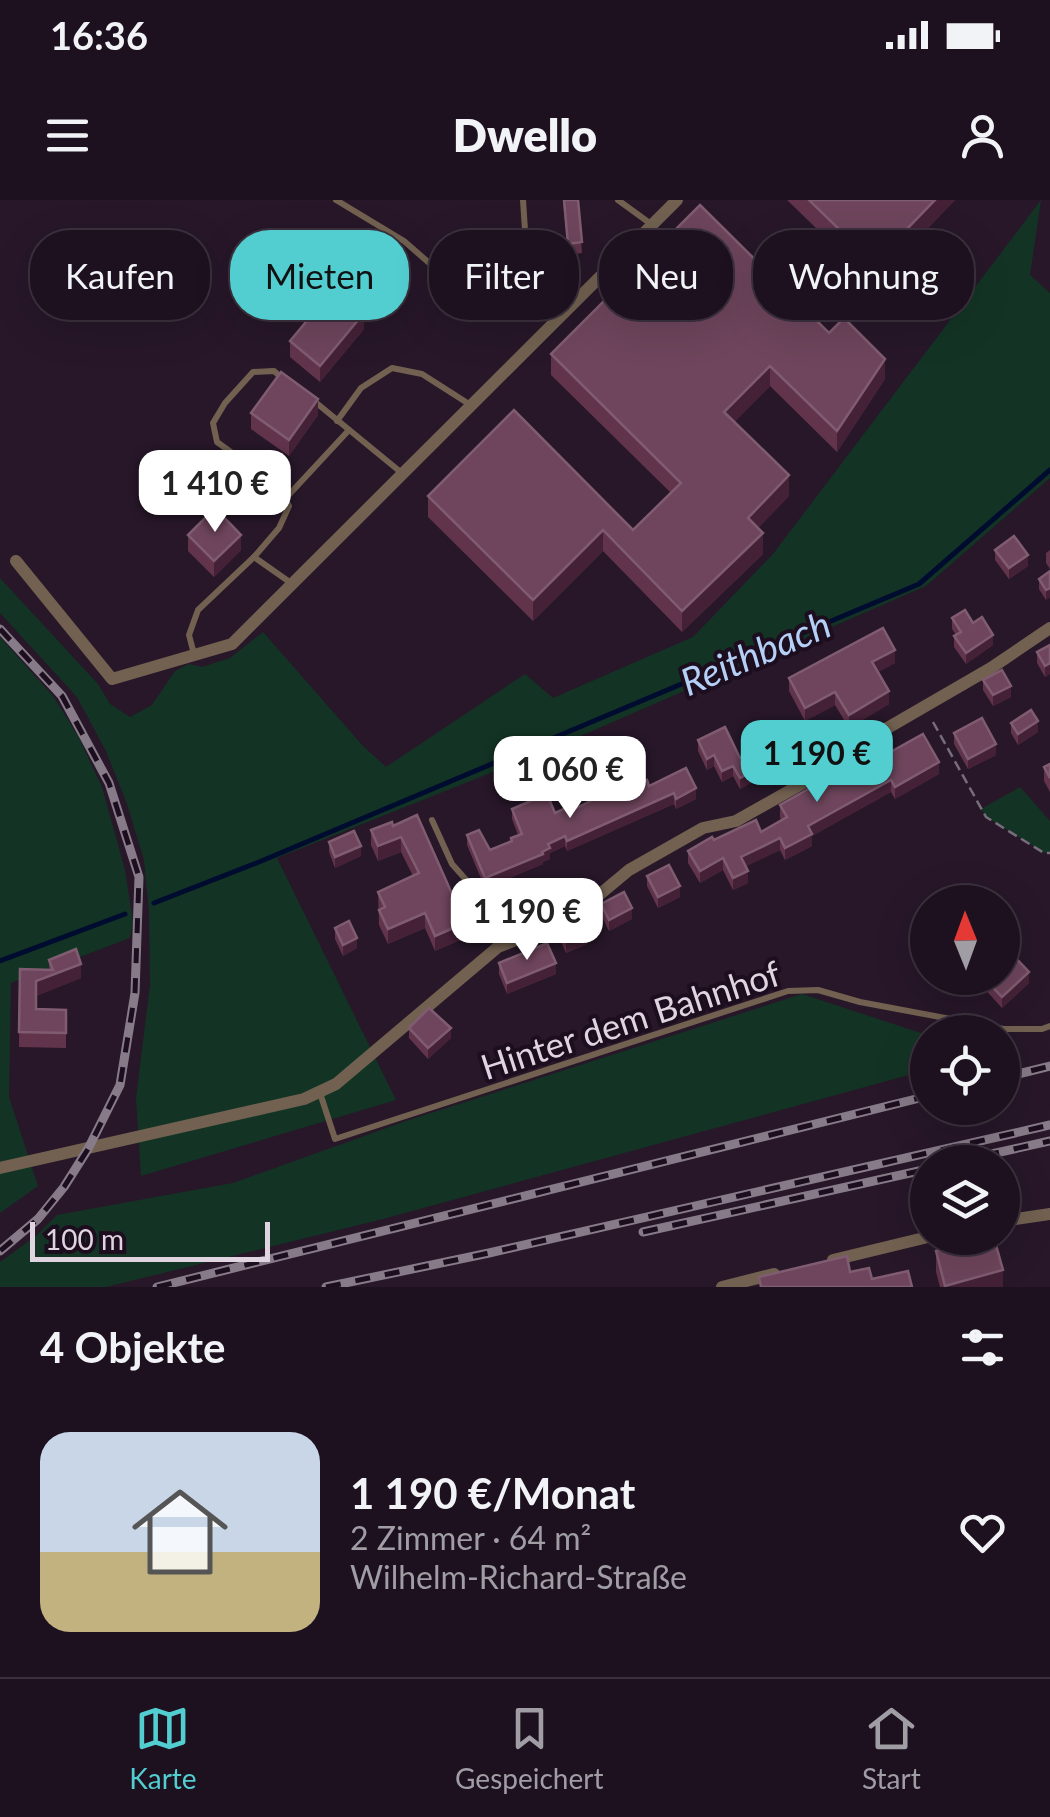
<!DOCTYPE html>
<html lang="de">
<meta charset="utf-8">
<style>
:root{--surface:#1d111f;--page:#251a28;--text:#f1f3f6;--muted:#a09da4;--line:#3b313d;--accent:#52cdd0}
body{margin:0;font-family:Lato,sans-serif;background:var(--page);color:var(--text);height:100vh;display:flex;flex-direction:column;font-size:38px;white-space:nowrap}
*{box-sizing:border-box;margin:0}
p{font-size:32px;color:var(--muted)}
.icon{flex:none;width:55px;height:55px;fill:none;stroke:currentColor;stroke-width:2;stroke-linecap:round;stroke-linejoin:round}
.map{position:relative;height:1087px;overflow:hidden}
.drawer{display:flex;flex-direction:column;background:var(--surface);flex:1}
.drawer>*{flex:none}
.top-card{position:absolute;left:30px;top:30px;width:990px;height:90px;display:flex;gap:20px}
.needle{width:65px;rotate:359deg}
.buttons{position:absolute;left:910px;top:685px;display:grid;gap:20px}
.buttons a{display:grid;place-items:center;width:110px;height:110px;border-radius:50%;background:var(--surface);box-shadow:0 10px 40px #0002,0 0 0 2px var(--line);font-size:50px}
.scale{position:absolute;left:30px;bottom:25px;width:240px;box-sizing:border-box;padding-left:10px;border:5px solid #dfd4e0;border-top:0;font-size:28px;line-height:35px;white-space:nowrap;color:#dfd4e0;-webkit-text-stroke:8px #1d0e1f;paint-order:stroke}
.price{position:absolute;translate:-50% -85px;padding:0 22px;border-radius:20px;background:#fff;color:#222;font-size:32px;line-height:65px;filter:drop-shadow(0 2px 5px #0008)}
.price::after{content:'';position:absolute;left:50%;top:60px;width:30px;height:22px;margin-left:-15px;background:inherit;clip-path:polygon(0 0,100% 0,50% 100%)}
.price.active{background:var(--accent);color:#111}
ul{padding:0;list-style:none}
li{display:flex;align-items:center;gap:30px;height:250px;padding:0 40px}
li+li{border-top:2px solid var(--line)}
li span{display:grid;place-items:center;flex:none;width:280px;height:200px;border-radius:30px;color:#555}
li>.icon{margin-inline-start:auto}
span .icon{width:120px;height:120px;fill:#fffc;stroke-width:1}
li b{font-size:42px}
h2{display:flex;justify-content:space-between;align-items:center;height:120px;padding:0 40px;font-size:42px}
.chip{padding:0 35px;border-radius:40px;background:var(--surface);box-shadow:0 10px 40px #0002,0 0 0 2px var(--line);font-size:35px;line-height:90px}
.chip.active{background:var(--accent);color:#111}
.status{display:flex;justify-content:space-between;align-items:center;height:70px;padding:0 50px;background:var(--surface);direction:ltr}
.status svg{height:28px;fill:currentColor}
header{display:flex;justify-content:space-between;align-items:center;height:130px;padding:0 40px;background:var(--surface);font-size:45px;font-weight:800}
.dock{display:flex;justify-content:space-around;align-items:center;height:140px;border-top:2px solid var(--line);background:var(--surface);font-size:28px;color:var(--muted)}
.dock a{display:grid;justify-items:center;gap:5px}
.dock .active{color:var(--accent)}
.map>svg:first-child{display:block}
.green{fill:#133424}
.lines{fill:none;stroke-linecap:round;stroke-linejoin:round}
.stream{stroke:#000c2f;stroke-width:5}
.path{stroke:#796c7b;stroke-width:2.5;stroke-dasharray:10 5;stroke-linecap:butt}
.lane{stroke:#726150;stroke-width:6}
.street{stroke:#726150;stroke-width:12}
.rail-casing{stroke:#887b89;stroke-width:9}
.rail{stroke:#1d0e1f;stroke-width:5;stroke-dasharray:15;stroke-linecap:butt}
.wall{fill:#61344c}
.shaded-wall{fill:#442137}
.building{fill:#6e455c;stroke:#805c71;stroke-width:2.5}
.labels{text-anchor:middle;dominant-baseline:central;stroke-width:8;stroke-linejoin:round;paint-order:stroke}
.street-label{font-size:35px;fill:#dfd4e0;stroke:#1d0e1f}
.water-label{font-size:38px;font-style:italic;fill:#b4d0f7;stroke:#1d0e1f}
</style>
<div class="status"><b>16:36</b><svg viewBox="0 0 49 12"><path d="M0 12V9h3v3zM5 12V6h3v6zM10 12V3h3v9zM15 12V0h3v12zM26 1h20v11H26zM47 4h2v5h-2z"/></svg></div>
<header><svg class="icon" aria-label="menu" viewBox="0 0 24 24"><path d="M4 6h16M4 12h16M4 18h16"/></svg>Dwello<svg class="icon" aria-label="person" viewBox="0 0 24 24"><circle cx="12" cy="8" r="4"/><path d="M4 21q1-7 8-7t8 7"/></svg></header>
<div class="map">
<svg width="1050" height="1087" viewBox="0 0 1050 1087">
<rect width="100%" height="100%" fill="#271729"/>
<g class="green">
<path d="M1041,0L1030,75L1050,93V278L926,386L553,548L277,658L396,900L141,976L136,898L150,785L149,712L144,660L127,604L106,551L77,497L0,413V378L98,484L110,504L130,517L152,505L175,471L189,464L202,467L230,458L263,432L363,546L386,567L525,474L553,498L693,437L773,354Z"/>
<path d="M0,437L53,496L78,536L102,587L125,670L133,722L130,738L11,783L9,897L38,986L0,1013Z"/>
<path d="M1020,587L1050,621V653H1044L986,617L981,609Z"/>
<path d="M802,794L927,835V870L383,1019L106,1087H0V1062L37,1035L57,1015L233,983L406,921Z"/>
</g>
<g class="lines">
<g class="stream">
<path d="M154,703L259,662L919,384L1050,270"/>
<path d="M0,761L125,714"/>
</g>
<path class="path" d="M933,522L986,617L1044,653H1050"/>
<g class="lane">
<path d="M336,0L404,41L451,82C479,81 502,72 527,60L523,0"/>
<path d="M618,0L651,24"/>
<path d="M283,179L274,171L253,172L225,203L213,223L217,242L278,286L289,306L279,328L254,357L291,383"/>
<path d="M314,201L403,274"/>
<path d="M337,221L361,188L392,168L422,174L469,204"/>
<path d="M285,299L349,230"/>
<path d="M194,454L189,435L198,410L254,357"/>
<path d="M432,620L452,664L468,682L498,747"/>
<path d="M320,893L335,939L788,791L818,790L860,802L1004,829H1042L1050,826"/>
</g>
<g class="street">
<path d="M16,361L112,479L232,444L677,0"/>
<path d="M0,968L304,899L336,884L498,747L526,736L599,695L629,670L703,628L736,621L819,574L865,541L991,468L1050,428"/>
<path d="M1002,1021L1050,1014"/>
<path d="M833,1060L928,1037"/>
<path d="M722,1087L774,1074"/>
</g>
<g class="rail-casing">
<g id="rail">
<path d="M0,429L62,496L109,583L139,677L135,793L120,885L88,949L64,987L38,1019L0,1051"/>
<path d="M1002,878L1050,866"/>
<path d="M955,962L1050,941"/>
<path d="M643,1032L928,969"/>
<path d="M157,1087L928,896"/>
<path d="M326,1087L489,1053L1050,925"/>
</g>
</g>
<use href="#rail" class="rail"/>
</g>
<g class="wall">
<path d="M563,0H578L582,53L568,55Z"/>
<path d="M787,0H955L874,84Z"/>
<path d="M312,108L364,129L320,182L290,157V141L312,114Z"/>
<path d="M829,133L885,179L837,252L770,186L734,222L789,296L758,328L763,354L682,432L603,351L533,421L428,317V296L633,330L671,293L551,175V154Z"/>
<path d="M251,213L318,215L289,256L251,229Z"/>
<path d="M188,335L241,350L214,377L188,351Z"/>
<path d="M995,350L1028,366L1009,379L995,360Z"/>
<path d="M1050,350V369L1046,363V353Z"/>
<path d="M1050,371L1046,400L1039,389V379Z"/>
<path d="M952,418L973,423L993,445L966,464L954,447V436L956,435L952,429Z"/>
<path d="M1050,445V474L1045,477L1037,463V452Z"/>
<path d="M895,463L878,472L889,504L849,528L835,505L805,521L789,491V478Z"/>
<path d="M983,480L1011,497L993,506L983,490Z"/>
<path d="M1011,523L1038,532L1018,545L1011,533Z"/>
<path d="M954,533L996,555L968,569L954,544Z"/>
<path d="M698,540L740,558L806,552L740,589L733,576L722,582L714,566L707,570L698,551Z"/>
<path d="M1050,564V592L1044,581V567Z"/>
<path d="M860,569L939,574L895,599L891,592L844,618L812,636V646L785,660L780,650L746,666L748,683L733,690L723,670L700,683L688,663V651L714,640L761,632L781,620L780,617V605Z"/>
<path d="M649,586L696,599L676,609L674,604L567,651L565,646L550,653V659L543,662V664L485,688L467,645V635L490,650L511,641L518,635L512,619V609L555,613L568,612L612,594Z"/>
<path d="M417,615L465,738L435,751L425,728L388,744L379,725L378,692L413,676L401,652L378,661L371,645V630L393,626Z"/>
<path d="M329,642L361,656L335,668L329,652Z"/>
<path d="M647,676L680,697L658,708L647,686Z"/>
<path d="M601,704L632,719L609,731L601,715Z"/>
<path d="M558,725L587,744L566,753L558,735Z"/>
<path d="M335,728L357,748L343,756L335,739Z"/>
<path d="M49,760L81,778L36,796V809L66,810V848L19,847L20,769L49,770Z"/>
<path d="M499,763L556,774L507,794L499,774Z"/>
<path d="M982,778H1002L1029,783L1002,808L982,786Z"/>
<path d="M409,828L451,838L428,859L409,838Z"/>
<path d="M936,1051L1003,1087H940L936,1072Z"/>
</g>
<g class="shaded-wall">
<path d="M935,0H955L874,84V63Z"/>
<path d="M364,113V129L320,182V166Z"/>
<path d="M885,159V179L837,252V231Z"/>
<path d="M770,166V186L724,233V212Z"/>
<path d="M318,199V215L289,256V240Z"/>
<path d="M789,275V296L748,339V318Z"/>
<path d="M603,330V351L533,421V400Z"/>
<path d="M763,333V354L682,432V411Z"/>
<path d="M241,335V350L214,377V361Z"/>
<path d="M1028,355V366L1009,379V368Z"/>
<path d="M1050,388V398L1046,400V390Z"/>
<path d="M993,435V445L966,464V453Z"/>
<path d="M895,450V463L872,475V462Z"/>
<path d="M1050,463V474L1045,477V466Z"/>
<path d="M1011,486V497L993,506V495Z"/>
<path d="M889,491V504L849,528V515Z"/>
<path d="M835,492V505L805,521V508Z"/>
<path d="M1038,521V532L1018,545V534Z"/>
<path d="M806,541V552L740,589V578Z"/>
<path d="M996,544V555L968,569V559Z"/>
<path d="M714,555V566L707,570V559Z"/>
<path d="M939,562V574L895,599V587Z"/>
<path d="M733,566V576L722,582V571Z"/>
<path d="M891,580V592L812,636V646L785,660V648L808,626Z"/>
<path d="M696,588V599L676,609V599Z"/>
<path d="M674,593V604L567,651V641Z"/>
<path d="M565,636V646L550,653V659L543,662V664L485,688V678L542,652L548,644Z"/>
<path d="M401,637V652L378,661V646Z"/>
<path d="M780,638V650L741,669V657Z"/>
<path d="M361,646V656L335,668V657Z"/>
<path d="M723,658V670L700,683V671Z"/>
<path d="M748,671V683L733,690V678Z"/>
<path d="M680,686V697L658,708V697Z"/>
<path d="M632,708V719L609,731V720Z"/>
<path d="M425,713V728L388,744V729Z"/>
<path d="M465,723V738L435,751V736Z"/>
<path d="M587,733V744L566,753V742Z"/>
<path d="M357,738V748L343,756V745Z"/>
<path d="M556,763V774L507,794V783Z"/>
<path d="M81,764V778L36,796V781Z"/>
<path d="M1029,772V783L1002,808V797Z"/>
<path d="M451,828V838L428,859V848Z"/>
<path d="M1003,1070V1087H945V1086Z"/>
</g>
<g class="building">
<path d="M564,0H578L582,42L568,44Z"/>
<path d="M809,0H935L874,63Z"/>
<path d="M700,5L829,133L844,118L885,159L837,231L770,166L724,212L789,275L748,318L763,333L682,411L603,330L533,400L428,296L514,210L633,330L681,283L551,154Z"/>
<path d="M331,85L364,113L320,166L290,141L315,111L312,108Z"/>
<path d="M281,172L318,199L289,240L251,213Z"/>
<path d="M215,308L241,335L214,361L188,335Z"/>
<path d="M1014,336L1028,355L1009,368L995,350Z"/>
<path d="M1050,371V388L1046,390L1039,379Z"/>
<path d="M965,410L973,423L982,417L993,435L966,453L954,436L961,432L952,418Z"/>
<path d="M883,428L895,450L872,462L889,491L849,515L835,492L805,508L789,478Z"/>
<path d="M1050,445V463L1045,466L1037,452Z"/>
<path d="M1002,470L1011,486L993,495L983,480Z"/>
<path d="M1031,510L1038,521L1018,534L1011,523Z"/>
<path d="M982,518L996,544L968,559L954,533Z"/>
<path d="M798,525L806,541L740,578L733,566L722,571L714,555L707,559L698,540L725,527L740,558Z"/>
<path d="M923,534L939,562L895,587L891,580L844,606L808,626L812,634L785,648L780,638L741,657L748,671L733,678L723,658L700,671L688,651L712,637L714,640L756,620L761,632L787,617L780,605L856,562L860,569Z"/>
<path d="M1050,564V578L1044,567Z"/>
<path d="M686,568L696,588L676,599L674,593L567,641L565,636L548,644L550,648L542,652L543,654L485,678L467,635L479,630L490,650L512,641L511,638L522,634L512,609L547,594L555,613L566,608L568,612L611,591L612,594L647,580L649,586Z"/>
<path d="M417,615L465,723L435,736L425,713L388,729L379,710L385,707L378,692L419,673L401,637L378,646L371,630L392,622L393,626Z"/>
<path d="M354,631L361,646L335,657L329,642Z"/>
<path d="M669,665L680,686L658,697L647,676Z"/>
<path d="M624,692L632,708L609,720L601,704Z"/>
<path d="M580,715L587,733L566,742L558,725Z"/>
<path d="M349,721L357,738L343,745L335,728Z"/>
<path d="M547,743L556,763L507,783L499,763Z"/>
<path d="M76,749L81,764L36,781V809L66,810V833L19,832L20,769L53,770L49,760Z"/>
<path d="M1008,750L1029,772L1002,797L984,778H1002V756Z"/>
<path d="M429,808L451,828L428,848L409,828Z"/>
<path d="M984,1038H994L1003,1070L945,1086L936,1051Z"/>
<path d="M847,1056L850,1072L869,1068L872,1079L908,1071L912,1087H761L759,1077Z"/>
</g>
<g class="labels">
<g class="street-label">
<text transform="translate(630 819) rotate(-18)">Hinter dem Bahnhof</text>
</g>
<g class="water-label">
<text transform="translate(755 452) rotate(-23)">Reithbach</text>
</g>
</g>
</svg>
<div class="buttons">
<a><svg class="needle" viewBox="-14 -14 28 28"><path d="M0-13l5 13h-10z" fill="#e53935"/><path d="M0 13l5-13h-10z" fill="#a09da4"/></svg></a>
<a><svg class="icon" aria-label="locate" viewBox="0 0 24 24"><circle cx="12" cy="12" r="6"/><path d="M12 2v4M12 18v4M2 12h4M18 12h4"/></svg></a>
<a><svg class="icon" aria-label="layers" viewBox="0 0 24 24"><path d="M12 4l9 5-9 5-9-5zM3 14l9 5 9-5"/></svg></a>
</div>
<div class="scale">100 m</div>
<b class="price" style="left:215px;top:335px">1 410 €</b>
<b class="price active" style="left:817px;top:605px">1 190 €</b>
<b class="price" style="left:570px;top:621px">1 060 €</b>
<b class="price" style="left:527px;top:763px">1 190 €</b>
<div class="top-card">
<a class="chip">Kaufen</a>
<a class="chip active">Mieten</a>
<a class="chip">Filter</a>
<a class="chip">Neu</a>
<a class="chip">Wohnung</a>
</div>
</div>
<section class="drawer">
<h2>4 Objekte<svg class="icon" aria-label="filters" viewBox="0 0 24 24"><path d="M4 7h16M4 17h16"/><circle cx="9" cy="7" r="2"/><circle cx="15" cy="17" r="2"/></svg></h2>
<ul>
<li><span style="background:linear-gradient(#c9d6e8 60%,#c2b280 0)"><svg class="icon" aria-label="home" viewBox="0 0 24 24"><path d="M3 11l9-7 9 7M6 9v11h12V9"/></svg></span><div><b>1 190 €/Monat</b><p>2 Zimmer · 64 m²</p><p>Wilhelm-Richard-Straße</p></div><svg class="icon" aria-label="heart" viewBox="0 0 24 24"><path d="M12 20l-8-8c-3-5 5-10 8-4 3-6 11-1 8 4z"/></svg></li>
</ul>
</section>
<nav class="dock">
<a class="active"><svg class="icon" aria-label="map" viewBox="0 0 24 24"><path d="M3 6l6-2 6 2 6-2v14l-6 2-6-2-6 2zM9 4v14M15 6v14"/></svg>Karte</a>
<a><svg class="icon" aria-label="saved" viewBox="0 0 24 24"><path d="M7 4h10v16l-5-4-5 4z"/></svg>Gespeichert</a>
<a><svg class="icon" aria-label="home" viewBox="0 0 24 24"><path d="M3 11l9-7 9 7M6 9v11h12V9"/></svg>Start</a>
</nav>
